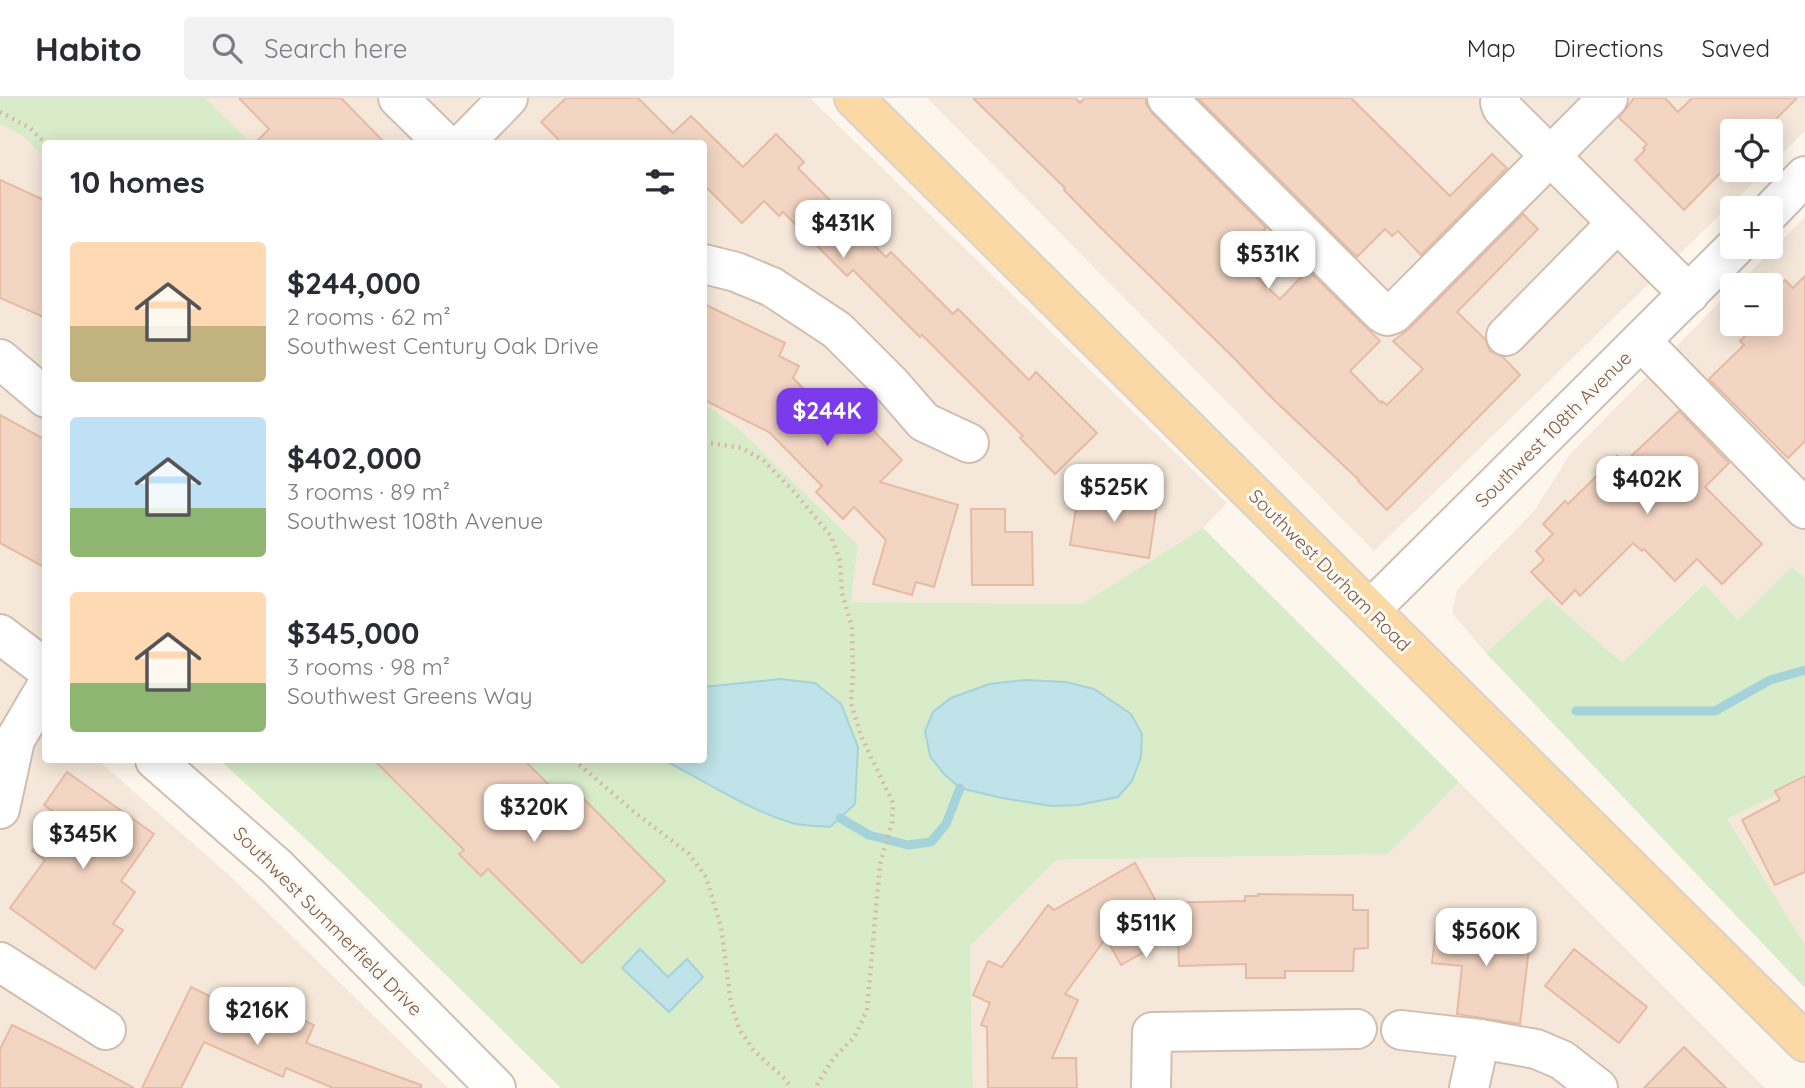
<!DOCTYPE html>
<meta charset="utf-8">
<style>
:root{--surface:#fff;--page:#f2f2f3;--text:#2b2b33;--muted:#7c7c81;--line:#e1e1e2;--accent:#7c3aed}
body{margin:0;font-family:Quicksand,sans-serif;background:var(--page);color:var(--text);height:100vh;display:flex;flex-direction:column;font-size:26px;white-space:nowrap}
*{box-sizing:border-box;margin:0}
p{font-size:23px;color:var(--muted)}
.icon{flex:none;width:38px;height:38px;fill:none;stroke:currentColor;stroke-width:2;stroke-linecap:round;stroke-linejoin:round}
.map{position:relative;flex:1;overflow:hidden}
.panel{position:absolute;left:42px;top:42px;width:665px;height:623px;display:flex;flex-direction:column;background:var(--surface);border-radius:7px;box-shadow:0 4px 18px #0003}
.panel>*{flex:none}
.buttons{position:absolute;left:1720px;top:21px;display:grid;gap:14px}
.buttons a{display:grid;place-items:center;width:63px;height:63px;border-radius:7px;background:var(--surface);box-shadow:0 4px 18px #0003;font-size:35px}
.price{position:absolute;translate:-50% -60px;padding:0 16px;border-radius:14px;background:#fff;color:#222;font-size:23px;line-height:46px;filter:drop-shadow(0 2px 4px #0008)}
.price::after{content:'';position:absolute;left:50%;top:42px;width:21px;height:16px;margin-left:-10px;background:inherit;clip-path:polygon(0 0,100% 0,50% 100%)}
.price.current{background:var(--accent);color:#fff}
ul{padding:0;list-style:none}
li{display:flex;align-items:center;gap:21px;height:175px;padding:0 28px}
li span{display:grid;place-items:center;flex:none;width:196px;height:140px;border-radius:7px;color:#555}
li>.icon{margin-inline-start:auto}
span .icon{width:84px;height:84px;fill:#fffc;stroke-width:1}
li b{font-size:30px}
h2{display:flex;justify-content:space-between;align-items:center;height:84px;padding:0 28px;font-size:30px}
header{display:flex;align-items:center;gap:42px;box-sizing:border-box;height:98px;padding:0 35px;background:var(--surface);border-bottom:2px solid var(--line)}
header strong{font-size:33px}
nav{display:flex;gap:38px;margin-inline-start:auto;font-size:24px}
.search{width:490px;height:63px;background:var(--page);display:flex;align-items:center;gap:18px;box-sizing:border-box;padding:0 24px;border-radius:7px;color:var(--muted);font-size:26px}
.map>svg:first-child{display:block}
.residential{fill:#f5e8da}
.green{fill:#d8ecc9}
.water{fill:#bfe3e8;stroke:#a5d3da;stroke-width:2}
.lines{fill:none;stroke-linecap:round;stroke-linejoin:round}
.stream{stroke:#a5d3da;stroke-width:9}
.building{fill:#f3d5c3;stroke:#e6bba3;stroke-width:2}
.minor-casing{stroke:#d1beb0;stroke-width:42}
.major-casing{stroke:#dad1cd;stroke-width:42}
.path{stroke:#d9b8a5;stroke-width:4.5;stroke-dasharray:2 5;stroke-linecap:butt}
.minor{stroke:#fff;stroke-width:38}
.major{stroke:#fbd9a5;stroke-width:38}
.labels{text-anchor:middle;dominant-baseline:central;stroke-width:6;stroke-linejoin:round;paint-order:stroke}
.street-label{font-size:19px;fill:#7a5c4d;stroke:#fffaf3}
</style>
<header>
<strong>Habito</strong>
<div class="search"><svg class="icon" aria-label="search" viewBox="0 0 24 24"><circle cx="10" cy="10" r="6"/><path d="M15 15l6 6"/></svg>Search here</div>
<nav><a>Map</a><a>Directions</a><a>Saved</a></nav>
</header>
<div class="map">
<svg width="1805" height="990" viewBox="0 0 1805 990">
<rect width="100%" height="100%" fill="#fdf6ec"/>
<g class="residential">
<path d="M205,0H810L1227,405L1203,430L1082,506L851,504L858,447L739,331L714,312L704,307V46L251,45Z"/>
<path d="M927,0H1805V33L1771,67V33H1732V72H1766L1374,453Z"/>
<path d="M0,26L24,39L45,60L46,662H98L230,778L448,990H0Z"/>
<path d="M1805,119V480L1792,468L1738,522L1703,486L1622,566L1547,499L1486,555L1452,515L1457,492L1535,412L1570,356L1732,192V226H1771V187H1737Z"/>
<path d="M1805,683V847L1726,721Z"/>
<path d="M1459,684L1765,990H973L970,848L1056,762L1388,756Z"/>
</g>
<g class="green">
<path d="M0,0H205L251,45L46,46L45,60L24,39L0,26Z"/>
<path d="M704,307L714,312L739,331L858,447L851,504L1082,506L1203,430L1459,684L1388,756L1056,762L970,848L973,990H561L337,770L220,662H704Z"/>
<path d="M1792,468L1805,480V683L1727,721L1805,847V890L1486,555L1547,499L1622,565L1704,486L1738,522Z"/>
</g>
<g class="water">
<path d="M780,581L815,585L841,606L858,649L855,706L830,729C818,728 804,728 792,725C746,711 706,683 663,662H704V589Z"/>
<path d="M1026,582L1066,584L1094,591L1131,616L1142,636L1141,659L1132,683L1118,699L1078,707L1051,708L1002,700L960,690L944,676L930,658L925,633L933,614L951,600L989,586Z"/>
<path d="M640,851L668,879L687,861L703,879L669,914L622,870Z"/>
</g>
<g class="lines">
<g class="stream">
<path d="M1576,613H1715L1770,582L1805,572"/>
<path d="M840,720L869,737L908,747L931,744L946,726L960,690"/>
</g>
</g>
<g class="building">
<path d="M239,0H341L386,46H254L269,31Z"/>
<path d="M566,0H638L673,35L691,18L743,69L776,36L804,64L798,70L886,159L891,154L953,216L958,211L1029,282L1036,274L1097,335L1055,376L1020,340L1023,338L922,237L920,239L853,172L847,178L783,114L779,118L764,103L742,125L704,87V46H563L541,24Z"/>
<path d="M973,0H1075L1080,5L1085,0H1146V6L1152,15L1266,130L1237,160L1242,166L1280,201L1308,172L1380,243L1350,273L1381,305L1382,303L1387,307L1423,271L1393,243L1409,231L1523,116L1538,131L1457,214L1485,241L1490,253L1503,259L1520,277L1387,412L1358,383L1359,382L1273,301L1234,260L1103,132L1064,92L1065,90Z"/>
<path d="M1198,0H1351L1450,98L1492,56L1507,70L1421,157L1398,133L1392,138L1385,131L1357,159Z"/>
<path d="M1634,0H1665L1678,14L1692,0H1797L1764,33H1732V63L1684,112L1635,62L1645,52L1643,50L1647,46L1619,20Z"/>
<path d="M0,82L46,103V220L0,200Z"/>
<path d="M1805,178V343L1788,360L1709,281L1744,247L1740,243L1757,226H1771V196L1785,182L1793,190Z"/>
<path d="M704,206L785,245L779,258L799,268L793,280L827,314L842,298L870,327L869,328L902,362L880,384L958,407L934,489L916,484L912,497L873,486L886,442L854,409L843,421L816,394L822,388L769,334L704,302Z"/>
<path d="M1679,313L1729,365L1705,389L1762,446L1722,486L1697,461L1675,483L1644,451L1642,453L1633,445L1580,498L1575,492L1562,506L1531,474L1544,462L1536,453L1553,436L1543,426L1565,403L1568,406L1617,358L1624,365Z"/>
<path d="M0,317L46,342V470L0,445Z"/>
<path d="M1079,393L1157,405L1149,460L1070,447Z"/>
<path d="M971,411H1005V434H1032L1033,487H972Z"/>
<path d="M374,662H524L567,705L577,694L665,783L582,865L488,771L481,778L459,756L464,752Z"/>
<path d="M67,674L154,736L121,783L135,794L113,826L123,832L95,871L10,810L45,762L32,753L58,717L44,707Z"/>
<path d="M1805,678V774L1775,787L1742,722L1780,702L1775,693Z"/>
<path d="M1135,765L1157,805L1245,803V798H1258V796L1353,797V812H1368V850L1354,851L1353,873H1285V880H1246V866L1179,868L1178,835L1121,867L1106,840L1065,896L1078,902L1052,960H1076L1077,990H988L987,929L981,927L990,905L973,897L988,863L1002,869L1048,807L1054,812Z"/>
<path d="M1437,822L1531,833L1520,926L1457,916L1462,868L1432,865Z"/>
<path d="M1574,851L1647,909L1619,945L1545,888Z"/>
<path d="M191,889L258,922L265,905L314,927L306,945L421,987V990H333L286,970L283,979L204,944L181,990H142Z"/>
<path d="M12,927L63,952L134,990H0V951Z"/>
<path d="M1684,949L1726,990H1644Z"/>
</g>
<g class="lines">
<g class="minor-casing">
<g id="minor">
<path d="M398,0L445,46"/>
<path d="M1167,0L1382,215L1387,218L1393,216L1608,0"/>
<path d="M1501,0L1500,4L1502,10L1689,196"/>
<path d="M463,46L508,0"/>
<path d="M1771,113L1805,78"/>
<path d="M704,166L736,174L772,189L837,232L891,286L924,324L969,345"/>
<path d="M1506,238L1617,125"/>
<path d="M1641,243L1805,411"/>
<path d="M0,261L46,300"/>
<path d="M1370,512L1735,149"/>
<path d="M0,536L46,571"/>
<path d="M155,662L277,769L496,990"/>
<path d="M0,711L15,642L46,589"/>
<path d="M0,864L106,932"/>
<path d="M1401,932L1480,941"/>
<path d="M1151,990L1152,934L1357,931"/>
<path d="M1469,990L1480,941L1536,951L1562,962L1598,990"/>
</g>
</g>
<g class="major-casing">
<path id="major" d="M854,0L1805,944"/>
</g>
<g class="path">
<path d="M0,14L30,30L46,46"/>
<path d="M704,344L742,350L763,362L796,396L831,438L840,463L842,495L852,529L853,575L851,605L861,638L893,705L892,725L880,766L867,912L855,938L833,961L815,990"/>
<path d="M574,662L633,713L689,756L706,779L721,829L731,905L739,931L754,953L783,979L792,990"/>
</g>
<use href="#minor" class="minor"/>
<use href="#major" class="major"/>
</g>
<g class="labels">
<g class="street-label">
<text transform="translate(1553 331) rotate(-45)">Southwest 108th Avenue</text>
<text transform="translate(1330 472) rotate(45)">Southwest Durham Road</text>
<text transform="translate(328 823) rotate(45)">Southwest Summerfield Drive</text>
</g>
</g>
</svg>
<div class="buttons">
<a><svg class="icon" aria-label="locate" viewBox="0 0 24 24"><circle cx="12" cy="12" r="6"/><path d="M12 2v4M12 18v4M2 12h4M18 12h4"/></svg></a>
<a>+</a>
<a>−</a>
</div>
<b class="price" style="left:843px;top:162px">$431K</b>
<b class="price" style="left:1268px;top:193px">$531K</b>
<b class="price current" style="left:827px;top:350px">$244K</b>
<b class="price" style="left:1647px;top:418px">$402K</b>
<b class="price" style="left:1114px;top:426px">$525K</b>
<b class="price" style="left:534px;top:746px">$320K</b>
<b class="price" style="left:83px;top:773px">$345K</b>
<b class="price" style="left:1146px;top:862px">$511K</b>
<b class="price" style="left:1486px;top:870px">$560K</b>
<b class="price" style="left:257px;top:949px">$216K</b>
<section class="panel">
<h2>10 homes<svg class="icon" aria-label="filters" viewBox="0 0 24 24"><path d="M4 7h16M4 17h16"/><circle cx="9" cy="7" r="2"/><circle cx="15" cy="17" r="2"/></svg></h2>
<ul>
<li><span style="background:linear-gradient(#ffd9b3 60%,#c2b280 0)"><svg class="icon" aria-label="home" viewBox="0 0 24 24"><path d="M3 11l9-7 9 7M6 9v11h12V9"/></svg></span><div><b>$244,000</b><p>2 rooms · 62 m²</p><p>Southwest Century Oak Drive</p></div></li>
<li><span style="background:linear-gradient(#bfe0f5 65%,#8fb573 0)"><svg class="icon" aria-label="home" viewBox="0 0 24 24"><path d="M3 11l9-7 9 7M6 9v11h12V9"/></svg></span><div><b>$402,000</b><p>3 rooms · 89 m²</p><p>Southwest 108th Avenue</p></div></li>
<li><span style="background:linear-gradient(#ffd9b3 65%,#8fb573 0)"><svg class="icon" aria-label="home" viewBox="0 0 24 24"><path d="M3 11l9-7 9 7M6 9v11h12V9"/></svg></span><div><b>$345,000</b><p>3 rooms · 98 m²</p><p>Southwest Greens Way</p></div></li>
</ul>
</section>
</div>
